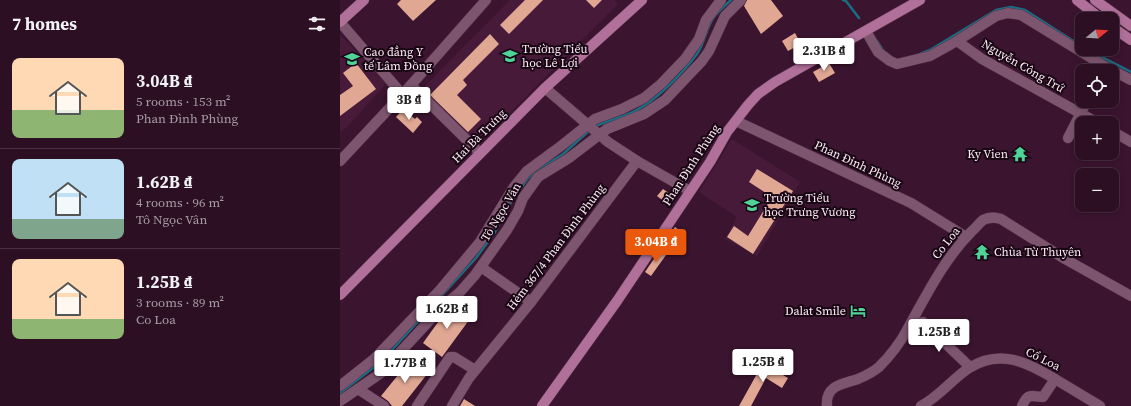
<!DOCTYPE html>
<meta charset="utf-8">
<style>
:root{--surface:#2c0f23;--page:#34182b;--text:#f1f3f6;--muted:#a69ca6;--line:#482f41;--accent:#ea580c}
body{margin:0;font-family:"Source Serif 4",serif;background:var(--page);color:var(--text);height:100vh;display:flex;flex-direction:column;font-size:15px;white-space:nowrap}
*{box-sizing:border-box;margin:0}
p{font-size:13px;color:var(--muted)}
.icon{flex:none;width:22px;height:22px;fill:none;stroke:currentColor;stroke-width:2;stroke-linecap:round;stroke-linejoin:round}
.map{position:relative;flex:1;overflow:hidden}
.sheet{display:flex;flex-direction:column;background:var(--surface);width:340px}
.sheet>*{flex:none}
.needle{width:26px;rotate:72deg}
.fabs{position:absolute;left:735px;top:12px;display:grid;gap:8px}
.fabs a{display:grid;place-items:center;width:44px;height:44px;border-radius:8px;background:var(--surface);box-shadow:0 2px 6px #0003,0 0 0 1px var(--line);font-size:20px}
.price{position:absolute;translate:-50% -34px;padding:0 9px;border-radius:4px;background:#fff;color:#222;font-size:13px;line-height:26px;filter:drop-shadow(0 1px 2px #0008)}
.price::after{content:'';position:absolute;left:50%;top:24px;width:12px;height:9px;margin-left:-6px;background:inherit;clip-path:polygon(0 0,100% 0,50% 100%)}
.price.on{background:var(--accent);color:#fff}
ul{padding:0;list-style:none}
li{display:flex;align-items:center;gap:12px;height:100px;padding:0 12px}
li+li{border-top:1px solid var(--line)}
li span{display:grid;place-items:center;flex:none;width:112px;height:80px;border-radius:8px;color:#555}
li>.icon{margin-inline-start:auto}
span .icon{width:48px;height:48px;fill:#fffc;stroke-width:1}
li b{font-size:17px}
h2{display:flex;justify-content:space-between;align-items:center;height:48px;padding:0 12px;font-size:17px}
main{display:flex;flex:1;min-height:0}
.map>svg:first-child{display:block}
.built{fill:#481a3a}
.lines{fill:none;stroke-linecap:round;stroke-linejoin:round}
.stream{stroke:#1a6e84;stroke-width:2.5}
.building{fill:#e0a793}
.street-casing{stroke:#56324b;stroke-width:11}
.secondary-casing{stroke:#56324b;stroke-width:11}
.street{stroke:#7d556f;stroke-width:10}
.secondary{stroke:#b07099;stroke-width:10}
.labels{text-anchor:middle;dominant-baseline:central;stroke-width:4;stroke-linejoin:round;paint-order:stroke}
.poi-label{font-size:12px;fill:#fcebf5;stroke:#180713;text-anchor:start}
.street-label{font-size:12px;fill:#fcebf5;stroke:#180713}
</style>
<main>
<section class="sheet">
<h2>7 homes<svg class="icon" aria-label="filters" viewBox="0 0 24 24"><path d="M4 7h16M4 17h16"/><circle cx="9" cy="7" r="2"/><circle cx="15" cy="17" r="2"/></svg></h2>
<ul>
<li><span style="background:linear-gradient(#ffd9b3 65%,#8fb573 0)"><svg class="icon" aria-label="home" viewBox="0 0 24 24"><path d="M3 11l9-7 9 7M6 9v11h12V9"/></svg></span><div><b>3.04B ₫</b><p>5 rooms · 153 m²</p><p>Phan Đình Phùng</p></div></li>
<li><span style="background:linear-gradient(#bfe0f5 75%,#7fa58c 0)"><svg class="icon" aria-label="home" viewBox="0 0 24 24"><path d="M3 11l9-7 9 7M6 9v11h12V9"/></svg></span><div><b>1.62B ₫</b><p>4 rooms · 96 m²</p><p>Tô Ngọc Vân</p></div></li>
<li><span style="background:linear-gradient(#ffd9b3 75%,#8fb573 0)"><svg class="icon" aria-label="home" viewBox="0 0 24 24"><path d="M3 11l9-7 9 7M6 9v11h12V9"/></svg></span><div><b>1.25B ₫</b><p>3 rooms · 89 m²</p><p>Co Loa</p></div></li>
</ul>
</section>
<div class="map">
<svg width="791" height="406" viewBox="0 0 791 406">
<rect width="100%" height="100%" fill="#3b142f"/>
<g class="built">
<path d="M170,0H274L278,4L138,145L81,90Z"/>
<path d="M0,34L46,84L8,126L0,132Z"/>
<path d="M392,139L460,182L417,256L385,239L397,217L359,192Z"/>
</g>
<g class="lines">
<g class="stream">
<path d="M503,0L506,1L519,18"/>
<path d="M537,41L544,52"/>
<path d="M746,49L791,72"/>
<path d="M580,54L590,50L656,10L671,7L685,10L735,42"/>
<path d="M254,127C266,121 279,118 291,113C315,102 341,75 357,54C364,43 366,31 372,20C377,12 384,6 391,0"/>
<path d="M0,393L41,362L136,258L155,232L169,205L188,178L195,172L223,154L250,130"/>
</g>
</g>
<g class="building">
<path d="M61,0H96L73,21L57,4Z"/>
<path d="M185,0H203L169,34L160,25Z"/>
<path d="M246,0H262L254,8Z"/>
<path d="M407,0H431L443,16L421,34L404,6Z"/>
<path d="M455,33L461,44L448,51L442,41Z"/>
<path d="M150,34L159,44L123,80L127,85L117,95L141,119L128,132L90,95Z"/>
<path d="M16,63L36,89L0,116V95L13,86L3,73Z"/>
<path d="M489,63L495,73L479,82L473,72Z"/>
<path d="M63,109L75,119L77,117L82,122L73,133L56,117Z"/>
<path d="M417,169L453,191L413,254L387,237L394,226L408,236L432,197L409,182Z"/>
<path d="M323,189L330,194L325,202L317,196Z"/>
<path d="M335,227L343,233L335,245L327,239Z"/>
<path d="M320,250L326,255L311,276L305,272Z"/>
<path d="M116,304L132,316L102,357L83,343L101,318Z"/>
<path d="M71,359L88,373L62,406H52L48,401L41,396Z"/>
<path d="M423,363L448,378L442,388L426,378L411,406H399Z"/>
<path d="M124,399L135,406H120Z"/>
</g>
<g class="lines">
<g class="street-casing">
<g id="street">
<path d="M0,22L62,94"/>
<path d="M526,31L538,52L550,61L557,64L590,56L617,41L656,16L668,13L681,15L766,67L791,80"/>
<path d="M617,41L642,59L758,123"/>
<path d="M71,85L140,153"/>
<path d="M205,88L268,142L297,161L350,191"/>
<path d="M396,121L571,203L626,237"/>
<path d="M772,131L791,142"/>
<path d="M728,138L747,101"/>
<path d="M0,161L71,85L146,0"/>
<path d="M141,267L191,302"/>
<path d="M583,322L630,367"/>
<path d="M0,386L34,359L100,290L140,242L174,187L187,171L221,146L255,119L282,109L304,98L321,84L345,59L359,39L366,20L381,0"/>
<path d="M18,389L44,406"/>
<path d="M0,401L41,373L101,308L120,292L135,275L167,230L178,211L183,198L198,177L229,158L267,129L304,114L325,100L362,61L369,51L385,16L401,0"/>
<path d="M77,406L110,357H114L135,370"/>
<path d="M112,406L129,378L191,302L297,161"/>
<path d="M487,406C485,385 503,384 518,379C525,376 533,372 539,367C549,357 560,343 567,330C586,296 604,259 632,231C636,228 639,223 643,220C649,217 655,217 661,219L725,259L791,296"/>
<path d="M581,406C600,396 612,379 629,368C661,348 687,363 715,379C730,388 745,397 760,406"/>
<path d="M682,406C688,393 690,396 703,397L715,379"/>
</g>
</g>
<g class="secondary-casing">
<g id="secondary">
<path d="M737,0L761,19"/>
<path d="M755,0L791,26"/>
<path d="M0,22L24,0"/>
<path d="M772,27L791,40"/>
<path d="M0,295L205,88L302,0"/>
<path d="M202,406L277,301L370,162L387,132L408,105L418,94L435,82L580,0"/>
</g>
</g>
<use href="#street" class="street"/>
<use href="#secondary" class="secondary"/>
</g>
<defs>
<g id="school-bare" transform="scale(1.2)"><path d="M0-5L7-2L0 1L-7-2ZM-4 1L0 2.5L4 1V4Q0 6-4 4Z" fill="#4fd399" stroke="#180713" stroke-width="2.5" paint-order="stroke"/></g>
<g id="university-bare" transform="scale(1.2)"><path d="M0-5L7-2L0 1L-7-2ZM-4 1L0 2.5L4 1V4Q0 6-4 4Z" fill="#4fd399" stroke="#180713" stroke-width="2.5" paint-order="stroke"/></g>
<g id="temple-bare" transform="scale(1.2)"><path d="M0-6L5-2H3V0L6.5 2.5H4V6H1.5V3h-3V6H-4V2.5H-6.5L-3 0V-2H-5Z" fill="#4fd399" stroke="#180713" stroke-width="2.5" paint-order="stroke"/></g>
<g id="hotel-bare" transform="scale(1.2)"><path d="M-6-4.5h1.5V1H6V5H4.5V3h-9V5H-6ZM-4 0a1.8 1.8 0 1 1 3.6 0ZM.5 0V-2.5h3Q6-2.5 6 0Z" fill="#4fd399" stroke="#180713" stroke-width="2.5" paint-order="stroke"/></g>
</defs>
<g fill-rule="evenodd">
<use href="#school-bare" x="170" y="56"/>
<use href="#university-bare" x="12" y="59"/>
<use href="#temple-bare" x="680" y="154"/>
<use href="#school-bare" x="412" y="205"/>
<use href="#temple-bare" x="642" y="252"/>
<use href="#hotel-bare" x="518" y="311"/>
</g>
<g class="labels">
<g class="poi-label">
<text x="182" y="49">Trường Tiểu<tspan x="182" dy="14">học Lê Lợi</tspan></text>
<text x="24" y="52">Cao đẳng Y<tspan x="24" dy="14">tế Lâm Đồng</tspan></text>
<text x="668" y="154" text-anchor="end">Ky Vien</text>
<text x="424" y="198">Trường Tiểu<tspan x="424" dy="14">học Trưng Vương</tspan></text>
<text x="654" y="252">Chùa Từ Thuyên</text>
<text x="506" y="311" text-anchor="end">Dalat Smile</text>
</g>
<g class="street-label">
<text transform="translate(683 66) rotate(30)">Nguyễn Công Trứ</text>
<text transform="translate(139 136) rotate(-45)">Hai Bà Trưng</text>
<text transform="translate(518 164) rotate(25)">Phan Đinh Phùng</text>
<text transform="translate(351 165) rotate(-57)">Phan Đình Phùng</text>
<text transform="translate(161 212) rotate(-59)">Tô Ngọc Vân</text>
<text transform="translate(606 243) rotate(-52)">Co Loa</text>
<text transform="translate(216 247) rotate(-53)">Hẻm 367/4 Phan Đình Phùng</text>
<text transform="translate(703 359) rotate(26)">Cổ Loa</text>
</g>
</g>
</svg>
<div class="fabs">
<a><svg class="needle" viewBox="-14 -14 28 28"><path d="M0-13l5 13h-10z" fill="#e53935"/><path d="M0 13l5-13h-10z" fill="#a69ca6"/></svg></a>
<a><svg class="icon" aria-label="locate" viewBox="0 0 24 24"><circle cx="12" cy="12" r="6"/><path d="M12 2v4M12 18v4M2 12h4M18 12h4"/></svg></a>
<a>+</a>
<a>−</a>
</div>
<b class="price" style="left:484px;top:72px">2.31B ₫</b>
<b class="price" style="left:69px;top:121px">3B ₫</b>
<b class="price on" style="left:316px;top:263px">3.04B ₫</b>
<b class="price" style="left:107px;top:330px">1.62B ₫</b>
<b class="price" style="left:599px;top:353px">1.25B ₫</b>
<b class="price" style="left:423px;top:383px">1.25B ₫</b>
<b class="price" style="left:65px;top:384px">1.77B ₫</b>
</div>
</main>
